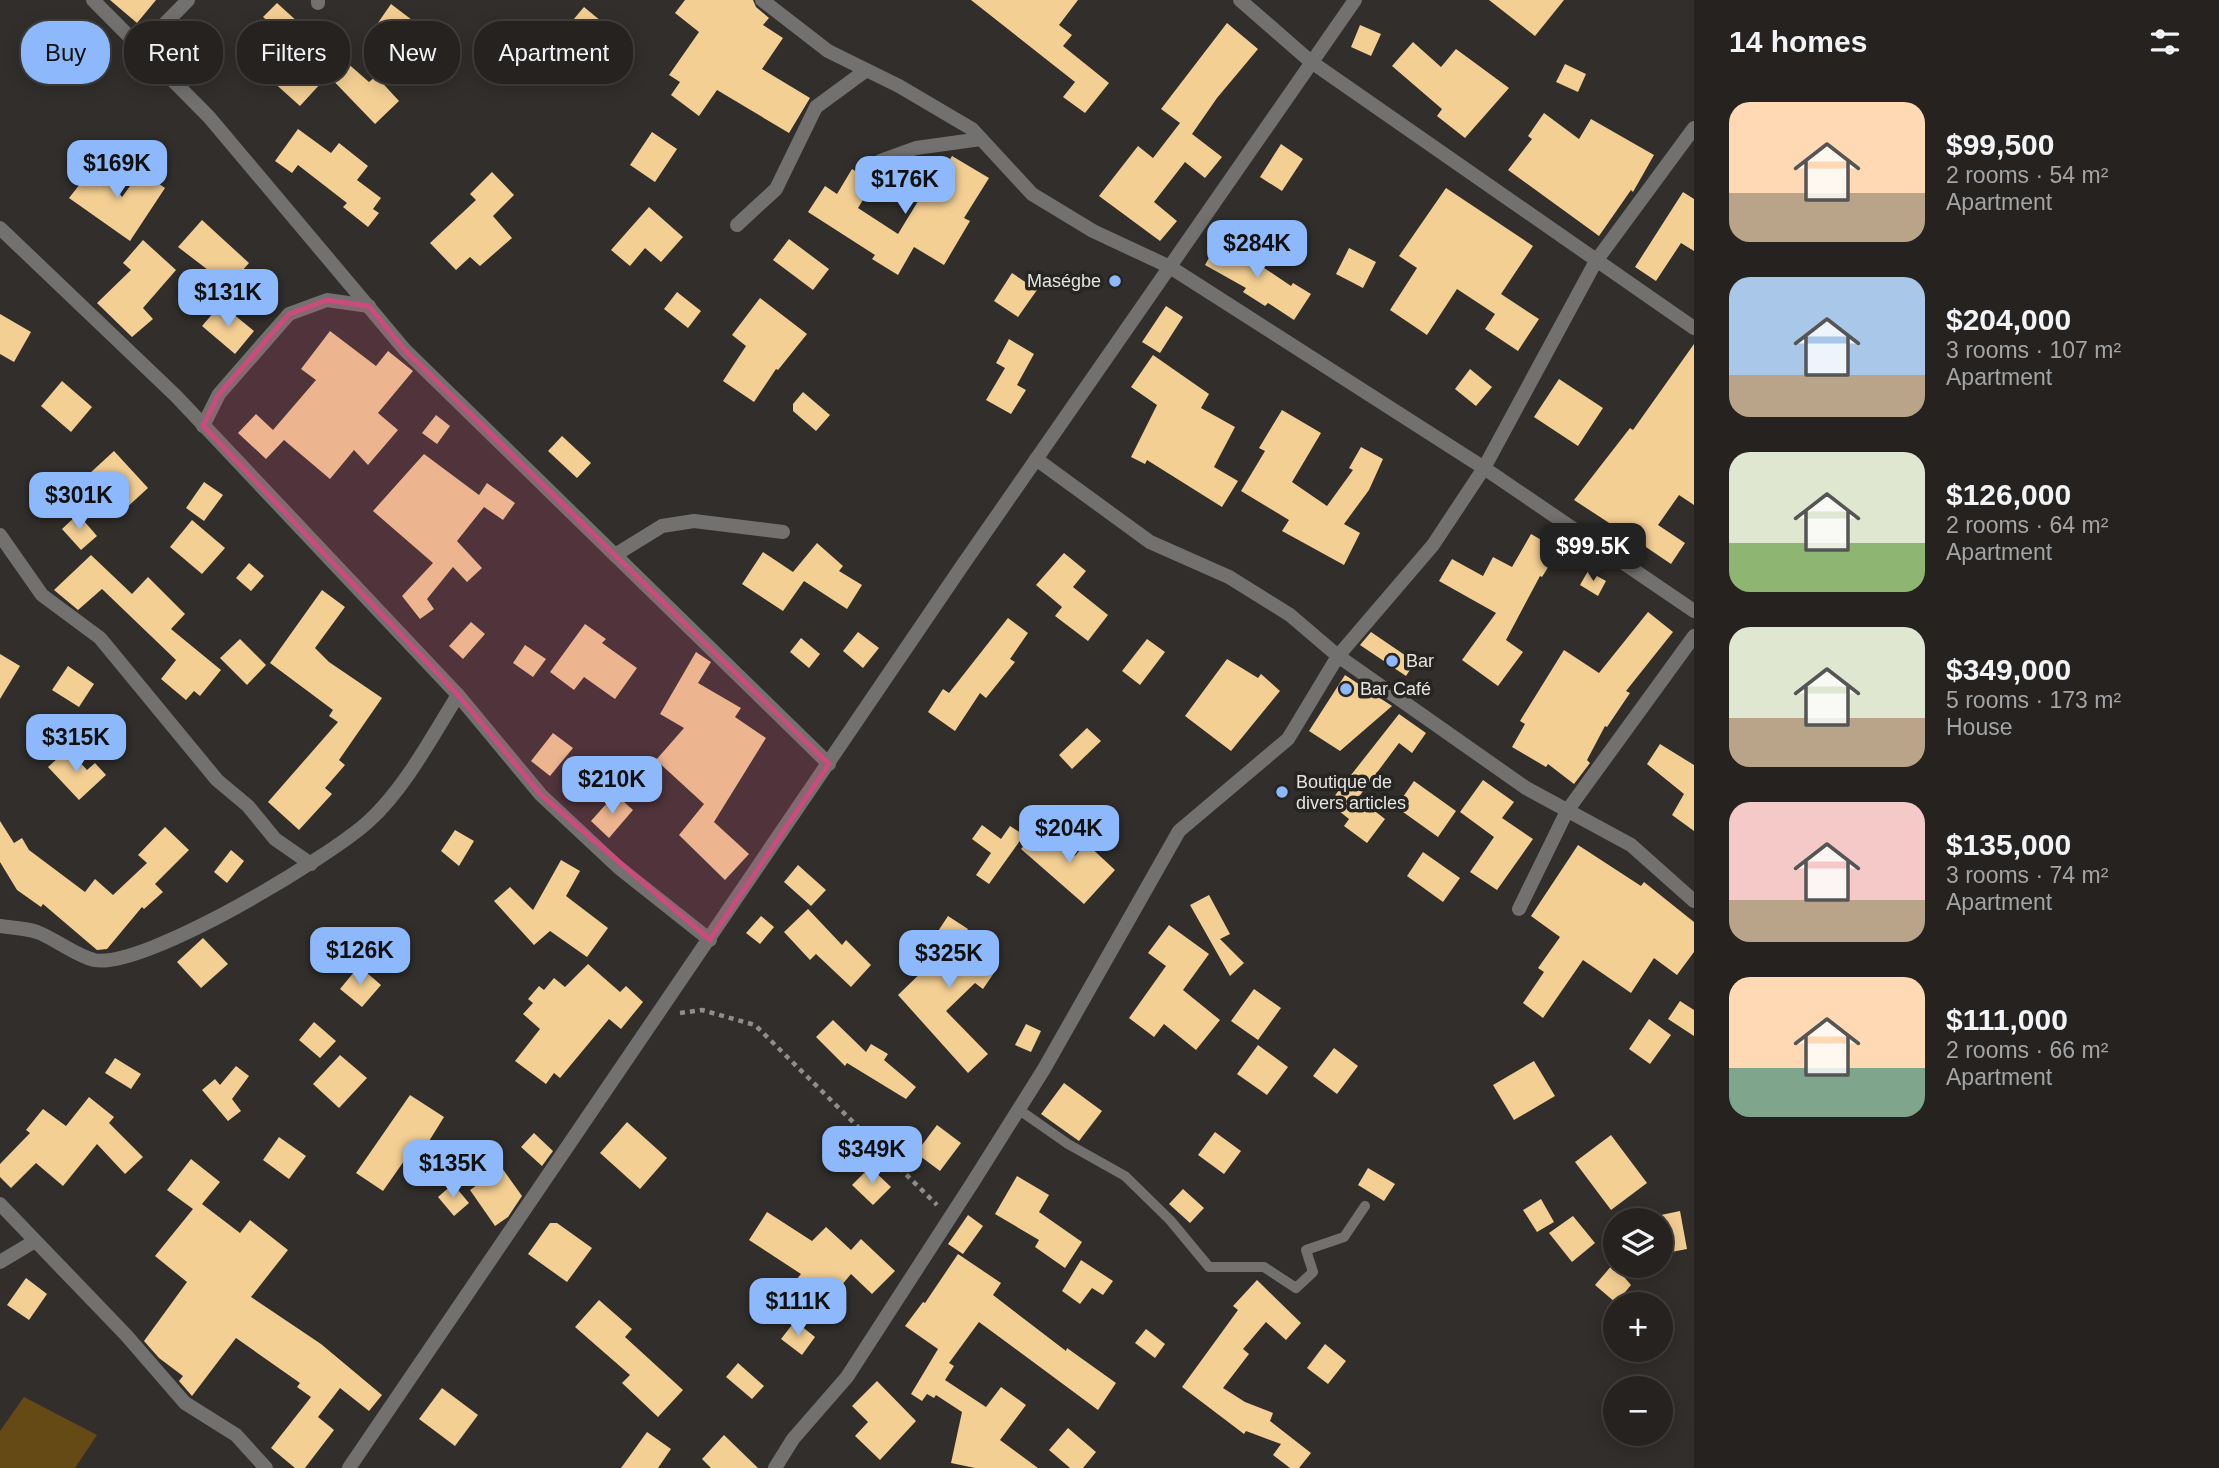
<!DOCTYPE html>
<meta charset="utf-8">
<style>
:root{--surface:#252220;--page:#312f2d;--text:#f1f3f6;--muted:#a3a4a5;--line:#423f3e;--accent:#8db9fc}
body{margin:0;font-family:Arial,sans-serif;background:var(--page);color:var(--text);height:100vh;display:flex;flex-direction:column;font-size:26px;white-space:nowrap}
*{box-sizing:border-box;margin:0}
p{font-size:23px;color:var(--muted)}
.icon{flex:none;width:38px;height:38px;fill:none;stroke:currentColor;stroke-width:2;stroke-linecap:round;stroke-linejoin:round}
.map{position:relative;flex:1;overflow:hidden}
.drawer{display:flex;flex-direction:column;background:var(--surface);width:525px}
.drawer>*{flex:none}
.guide{position:absolute;left:21px;top:21px;width:665px;height:63px;display:flex;gap:14px}
.fabs{position:absolute;left:1603px;top:1208px;display:grid;gap:14px}
.fabs a{display:grid;place-items:center;width:70px;height:70px;border-radius:50%;background:var(--surface);box-shadow:0 4px 18px #0003,0 0 0 2px var(--line);font-size:35px}
.price{position:absolute;translate:-50% -60px;padding:0 16px;border-radius:14px;background:var(--accent);color:#111;font-size:23px;line-height:46px;filter:drop-shadow(0 2px 4px #0008)}
.price::after{content:'';position:absolute;left:50%;top:42px;width:21px;height:16px;margin-left:-10px;background:inherit;clip-path:polygon(0 0,100% 0,50% 100%)}
.price.current{background:#222;color:#fff}
ul{padding:0;list-style:none}
li{display:flex;align-items:center;gap:21px;height:175px;padding:0 35px}
li span{display:grid;place-items:center;flex:none;width:196px;height:140px;border-radius:21px;color:#555}
li>.icon{margin-inline-start:auto}
span .icon{width:84px;height:84px;fill:#fffc;stroke-width:1}
li b{font-size:30px}
h2{display:flex;justify-content:space-between;align-items:center;height:84px;padding:0 35px;font-size:30px}
.tag{padding:0 24px;border-radius:28px;background:var(--surface);box-shadow:0 4px 18px #0003,0 0 0 2px var(--line);font-size:24px;line-height:63px}
.tag.current{background:var(--accent);color:#111}
main{display:flex;flex:1;min-height:0}
.map>svg:first-child{display:block}
.green{fill:#664a15}
.building{fill:#f4cf94}
.lines{fill:none;stroke-linecap:round;stroke-linejoin:round}
.path{stroke:#908e8b;stroke-width:4.5;stroke-dasharray:5 5;stroke-linecap:butt}
.lane{stroke:#72716f;stroke-width:10}
.street{stroke:#72716f;stroke-width:14}
.marked{fill:#cb4b7d;fill-opacity:0.2;stroke:#cb4b7d;stroke-width:5;stroke-linejoin:round}
.poi-dot{fill:#8db9fc;stroke:#272521;stroke-width:2.5}
.labels{text-anchor:middle;dominant-baseline:central;stroke-width:7;stroke-linejoin:round;paint-order:stroke}
.poi-label{font-size:18px;fill:#e6e5e2;stroke:#272521;text-anchor:start}
</style>
<main>
<div class="map">
<svg width="1694" height="1468" viewBox="0 0 1694 1468">
<rect width="100%" height="100%" fill="#312e2b"/>
<path class="green" d="M24,1397L97,1435L75,1468H0V1431Z"/>
<g class="building">
<path d="M110,0H156L137,23Z"/>
<path d="M685,0H753L756,7L769,18L763,25L783,38L762,69L810,98L789,133L717,90L699,116L671,95L680,82L669,75L699,32L675,13Z"/>
<path d="M971,0H1078L1059,25L1072,35L1063,46L1109,83L1085,113L1063,97L1075,82Z"/>
<path d="M1489,0H1564L1535,36Z"/>
<path d="M277,3L299,23L286,37L263,17Z"/>
<path d="M391,4L416,23L397,48L373,30Z"/>
<path d="M584,7L607,26L588,47L582,42L549,78L528,59L556,28L562,33Z"/>
<path d="M1227,23L1258,49L1217,98L1192,134L1222,157L1205,178L1185,162L1154,202L1177,221L1160,241L1099,196L1138,146L1153,158L1180,123L1161,109Z"/>
<path d="M1360,25L1381,34L1371,56L1351,47Z"/>
<path d="M273,39L322,82L300,106L252,63Z"/>
<path d="M1413,42L1441,67L1456,49L1509,88L1465,138L1437,116L1442,109L1392,66Z"/>
<path d="M337,54L369,82L376,76L399,101L375,124L322,69Z"/>
<path d="M1565,64L1586,74L1578,92L1556,82Z"/>
<path d="M1544,113L1579,139L1591,119L1654,155L1633,192L1631,190L1599,236L1508,170L1532,139L1528,136Z"/>
<path d="M298,129L331,153L339,143L368,166L357,180L381,198L373,209L379,213L368,227L343,207L347,203L298,165L292,173L275,161Z"/>
<path d="M652,132L677,149L655,182L630,165Z"/>
<path d="M1281,144L1303,159L1282,191L1260,177Z"/>
<path d="M952,156L989,178L964,218L970,221L944,265L914,247L898,275L872,259L875,255L808,212L825,186L837,194L852,169L874,182L858,208L898,234L923,193L928,196Z"/>
<path d="M98,163L122,197L141,171L165,188L130,241L69,198L84,179L81,175Z"/>
<path d="M492,172L514,195L493,216L512,238L480,266L470,257L456,270L430,243L476,200L470,194Z"/>
<path d="M1446,188L1533,246L1501,294L1539,319L1518,351L1485,329L1495,314L1457,289L1427,335L1390,310L1417,268L1399,256Z"/>
<path d="M1683,192L1694,199V251L1681,243L1656,281L1635,267Z"/>
<path d="M649,207L683,237L661,262L645,248L630,266L611,250Z"/>
<path d="M202,220L249,263L229,286L178,247Z"/>
<path d="M1220,238L1291,286L1293,283L1311,294L1294,320L1268,303L1265,306L1243,292L1246,288L1205,265Z"/>
<path d="M789,239L829,269L813,290L773,260Z"/>
<path d="M143,240L176,270L143,308L153,319L132,337L97,303L131,270L123,263Z"/>
<path d="M1349,248L1376,262L1363,288L1336,274Z"/>
<path d="M1012,273L1037,290L1018,317L994,301Z"/>
<path d="M677,292L701,311L688,328L664,309Z"/>
<path d="M760,298L807,334L778,370L776,369L754,402L723,381L746,346L732,335Z"/>
<path d="M221,304L254,331L235,354L202,326Z"/>
<path d="M1166,306L1183,317L1160,353L1142,342Z"/>
<path d="M0,314L31,332L14,362L0,354Z"/>
<path d="M330,331L376,366L388,351L413,371L378,413L398,430L368,465L354,450L330,479L284,440L266,459L238,433L256,414L273,430L316,380L301,369Z"/>
<path d="M1009,339L1034,354L1017,385L1026,390L1011,414L986,400L1005,368L996,363Z"/>
<path d="M1694,344V505L1679,495L1658,525L1685,543L1671,564L1640,543L1637,547L1621,535L1623,532L1574,500L1630,428L1633,430Z"/>
<path d="M1153,355L1209,394L1201,408L1235,427L1214,467L1238,481L1222,507L1147,460L1145,464L1131,457L1157,405L1131,387Z"/>
<path d="M1470,369L1492,387L1476,406L1455,389Z"/>
<path d="M1559,379L1603,408L1578,446L1534,417Z"/>
<path d="M62,381L92,407L71,432L41,406Z"/>
<path d="M803,392L830,415L816,431L793,411V404Z"/>
<path d="M1282,410L1321,433L1292,482L1327,506L1353,470L1349,468L1361,447L1383,459L1369,490L1344,524L1360,533L1344,565L1282,531L1289,520L1241,491L1265,451L1259,448Z"/>
<path d="M436,415L450,426L437,444L422,433Z"/>
<path d="M562,436L591,463L577,478L548,451Z"/>
<path d="M114,451L148,488L123,511L89,474Z"/>
<path d="M424,454L479,495L487,483L515,503L503,520L484,507L457,541L482,568L467,582L453,567L427,599L434,609L420,619L402,596L433,563L373,511Z"/>
<path d="M204,482L223,495L204,521L186,508Z"/>
<path d="M78,514L97,536L81,550L62,529Z"/>
<path d="M192,520L225,548L202,574L170,547Z"/>
<path d="M1531,534L1559,550L1542,577L1540,576L1506,640L1523,652L1498,686L1462,660L1496,613L1439,581L1452,559L1483,576L1493,557L1512,567Z"/>
<path d="M817,543L843,566L839,571L862,585L847,609L804,581L783,611L742,584L763,552L793,572Z"/>
<path d="M1064,553L1086,571L1073,587L1108,615L1088,641L1055,616L1062,607L1036,585Z"/>
<path d="M91,555L132,594L148,577L185,614L171,629L221,670L200,696L194,691L186,700L161,679L176,660L102,589L78,610L54,590Z"/>
<path d="M249,563L264,576L251,591L236,578Z"/>
<path d="M1588,571L1606,581L1598,596L1580,585Z"/>
<path d="M322,590L345,607L315,648L329,662L382,698L339,760L345,765L325,788L332,794L299,830L268,802L338,722L329,716L333,710L270,663Z"/>
<path d="M1648,612L1673,632L1626,691L1630,693L1607,727L1605,726L1587,760L1590,763L1574,784L1548,764L1546,767L1512,747L1525,724L1520,721L1564,650L1599,673Z"/>
<path d="M1008,618L1028,633L1010,659L1015,662L986,698L980,693L955,731L928,712L943,689L949,693Z"/>
<path d="M471,622L485,634L463,659L449,646Z"/>
<path d="M585,624L606,639L602,643L637,668L615,699L584,677L574,690L550,672Z"/>
<path d="M858,632L879,648L863,668L843,651Z"/>
<path d="M1371,632L1415,662L1406,676L1360,645Z"/>
<path d="M801,638L820,654L809,668L790,652Z"/>
<path d="M240,639L266,665L247,685L220,658Z"/>
<path d="M1147,639L1165,652L1140,685L1122,671Z"/>
<path d="M525,645L546,659L533,677L513,663Z"/>
<path d="M696,652L711,662L698,683L741,708L735,717L766,738L714,822L749,854L725,880L679,835L704,804L656,760L684,728L660,714Z"/>
<path d="M0,654L20,666L0,699Z"/>
<path d="M1227,659L1258,678L1261,674L1280,691L1231,751L1185,716Z"/>
<path d="M68,666L94,684L79,707L52,690Z"/>
<path d="M1345,675L1392,706L1340,751L1309,731Z"/>
<path d="M1399,714L1426,733L1412,753L1399,743L1358,798L1385,819L1367,843L1344,826L1349,819L1329,803Z"/>
<path d="M1087,728L1101,741L1072,769L1059,755Z"/>
<path d="M553,733L573,748L550,776L531,761Z"/>
<path d="M1660,744L1694,765V831L1672,815L1684,794L1647,764Z"/>
<path d="M68,749L87,770L95,763L106,775L79,800L48,767Z"/>
<path d="M1483,780L1514,802L1502,818L1533,839L1497,890L1470,872L1494,837L1460,812Z"/>
<path d="M1414,781L1456,811L1438,837L1396,807Z"/>
<path d="M615,794L633,810L609,838L591,821Z"/>
<path d="M0,821L14,843L22,838L29,850L85,892L95,879L113,895L147,863L138,855L165,827L189,850L155,884L163,892L144,909L142,907L107,949L97,950L43,904L41,907L17,890L0,862Z"/>
<path d="M982,825L1001,839L1010,826L1024,835L989,884L976,875L991,853L972,839Z"/>
<path d="M1041,826L1075,856L1086,843L1115,870L1084,904L1021,849Z"/>
<path d="M455,830L474,841L459,866L441,851Z"/>
<path d="M1578,845L1641,886L1644,882L1694,922V952L1677,975L1654,958L1631,993L1583,960L1543,1018L1523,1003L1544,972L1538,968L1560,937L1531,916Z"/>
<path d="M231,850L244,861L227,883L214,872Z"/>
<path d="M1423,852L1460,878L1443,902L1407,876Z"/>
<path d="M561,860L580,871L566,896L608,928L587,957L550,931L534,945L494,901L510,887L533,910Z"/>
<path d="M798,865L826,890L811,906L784,882Z"/>
<path d="M1209,895L1230,934L1220,939L1244,963L1230,976L1190,905Z"/>
<path d="M808,909L842,945L846,940L871,965L851,987L816,954L810,960L784,932Z"/>
<path d="M761,916L774,927L760,944L746,933Z"/>
<path d="M948,916L968,929L960,941L998,967L983,989L975,983L946,1011L988,1054L968,1073L898,995L931,963L921,957Z"/>
<path d="M1169,925L1209,954L1183,990L1220,1020L1196,1050L1164,1024L1154,1037L1129,1018L1166,966L1148,953Z"/>
<path d="M203,938L228,964L201,988L177,962Z"/>
<path d="M588,964L620,992L626,986L643,1002L621,1029L609,1019L560,1078L554,1073L546,1084L515,1061L540,1029L523,1014L533,1003L528,999L539,986L544,990L554,978L565,987Z"/>
<path d="M359,966L381,985L362,1007L340,989Z"/>
<path d="M1254,989L1281,1008L1258,1040L1231,1021Z"/>
<path d="M1680,1001L1694,1010V1036L1668,1019Z"/>
<path d="M1649,1019L1671,1035L1650,1064L1629,1049Z"/>
<path d="M833,1020L866,1052L871,1044L888,1054L884,1060L916,1087L906,1099L847,1063L845,1066L816,1037Z"/>
<path d="M314,1022L336,1041L320,1058L299,1040Z"/>
<path d="M1026,1024L1041,1031L1031,1052L1015,1045Z"/>
<path d="M1258,1045L1288,1067L1267,1095L1237,1074Z"/>
<path d="M1334,1048L1358,1066L1337,1094L1313,1076Z"/>
<path d="M340,1055L367,1078L339,1108L313,1084Z"/>
<path d="M115,1058L141,1074L131,1089L105,1073Z"/>
<path d="M1534,1061L1555,1096L1514,1120L1493,1085Z"/>
<path d="M236,1066L249,1076L232,1099L241,1111L228,1121L202,1090L215,1079L220,1085Z"/>
<path d="M1064,1083L1102,1111L1079,1141L1041,1114Z"/>
<path d="M410,1095L444,1117L426,1146L418,1141L383,1191L356,1173Z"/>
<path d="M89,1097L114,1117L109,1123L143,1157L125,1174L97,1144L63,1186L36,1163L11,1188L0,1177V1164L30,1133L26,1130L43,1109L66,1126Z"/>
<path d="M627,1122L667,1158L640,1189L600,1153Z"/>
<path d="M937,1125L961,1143L940,1171L916,1153Z"/>
<path d="M1215,1132L1241,1151L1224,1174L1198,1155Z"/>
<path d="M534,1133L553,1151L542,1166L521,1147Z"/>
<path d="M1611,1135L1647,1183L1611,1210L1575,1162Z"/>
<path d="M279,1137L306,1156L289,1179L263,1160Z"/>
<path d="M191,1159L220,1182L202,1204L240,1233L250,1220L288,1250L251,1297L321,1344L382,1395L369,1411L340,1388L318,1417L334,1430L305,1468H295L271,1448L311,1397L297,1387L300,1383L236,1338L192,1396L179,1381L183,1376L159,1358L144,1341L187,1282L155,1256L193,1209L167,1190Z"/>
<path d="M870,1167L891,1187L873,1205L852,1185Z"/>
<path d="M502,1168L522,1196L508,1217L495,1226L470,1190Z"/>
<path d="M1368,1168L1395,1184L1384,1201L1358,1185Z"/>
<path d="M1017,1176L1049,1195L1039,1212L1082,1242L1065,1268L1035,1247L1039,1240L995,1214Z"/>
<path d="M453,1184L469,1203L454,1216L438,1197Z"/>
<path d="M1183,1189L1204,1208L1190,1223L1169,1204Z"/>
<path d="M1541,1199L1554,1222L1537,1232L1523,1210Z"/>
<path d="M1680,1211L1687,1249L1661,1254V1215Z"/>
<path d="M767,1212L812,1241L826,1227L851,1250L861,1239L895,1271L872,1294L851,1274L820,1311L791,1286L801,1274L749,1240Z"/>
<path d="M968,1215L983,1226L963,1254L948,1244Z"/>
<path d="M1573,1216L1595,1243L1572,1262L1549,1233Z"/>
<path d="M550,1223H557L592,1248L567,1282L528,1254Z"/>
<path d="M958,1254L1001,1283L993,1295L1066,1351L1067,1348L1116,1383L1098,1410L979,1322L949,1363L954,1366L945,1380L986,1407L1001,1387L1026,1405L1000,1440L1038,1468H975L951,1463L962,1412L936,1395L934,1398L927,1394L922,1401L911,1394L938,1349L905,1326L923,1302L925,1303Z"/>
<path d="M1081,1260L1113,1281L1103,1295L1092,1288L1080,1304L1062,1291Z"/>
<path d="M1613,1264L1631,1285L1616,1303L1595,1285Z"/>
<path d="M26,1278L47,1294L29,1320L7,1305Z"/>
<path d="M1257,1280L1301,1323L1286,1340L1266,1322L1243,1349L1249,1354L1223,1388L1245,1402L1273,1413L1270,1421L1311,1453L1299,1468H1290L1273,1455L1281,1444L1246,1431L1244,1434L1182,1387L1238,1310L1233,1306Z"/>
<path d="M599,1300L632,1329L625,1337L683,1390L658,1417L622,1383L630,1375L575,1327Z"/>
<path d="M795,1321L815,1337L802,1355L781,1339Z"/>
<path d="M1146,1329L1165,1344L1155,1358L1135,1343Z"/>
<path d="M1325,1344L1346,1361L1328,1384L1307,1368Z"/>
<path d="M738,1363L764,1386L752,1399L726,1377Z"/>
<path d="M877,1381L916,1421L880,1460L855,1436L868,1422L852,1406Z"/>
<path d="M442,1388L478,1415L455,1446L419,1419Z"/>
<path d="M1068,1428L1096,1452L1083,1468H1070L1049,1450Z"/>
<path d="M647,1432L671,1449L658,1468H621Z"/>
<path d="M724,1435L758,1468H711L702,1459Z"/>
</g>
<g class="lines">
<path class="path" d="M680,1013L702,1010L755,1025L937,1205"/>
<path class="lane" d="M1018,1109L1068,1144L1125,1176L1170,1220L1209,1267H1264L1296,1288L1313,1272L1306,1250L1344,1237L1365,1206"/>
<g class="street">
<path d="M93,0L209,117L405,350L829,764"/>
<path d="M762,0L828,51L899,86L972,129L1032,194L1093,231L1170,267L1484,468L1694,611"/>
<path d="M1240,0L1310,61L1694,328"/>
<path d="M318,3V0"/>
<path d="M142,47L188,0"/>
<path d="M880,161L916,148L981,139"/>
<path d="M737,225L776,189L816,107L865,71"/>
<path d="M0,228L176,396L458,695L541,795L618,867L710,940"/>
<path d="M203,426L219,394L289,314L327,300L369,306"/>
<path d="M1036,459L1150,542L1229,577L1290,615L1338,656L1526,788L1631,845L1694,901"/>
<path d="M0,535L42,595L100,638L217,780L248,806L275,839L311,864"/>
<path d="M615,555L662,526L694,521L783,532"/>
<path d="M1519,909L1567,811L1694,636"/>
<path d="M0,926C12,928 25,928 37,932C56,939 74,955 94,960C143,970 332,856 370,820C405,788 433,735 458,695"/>
<path d="M0,1204L126,1335L185,1403L236,1435L266,1468"/>
<path d="M0,1262L35,1241"/>
<path d="M349,1468L962,566L1355,0"/>
<path d="M775,1468L793,1439L847,1377L973,1182L1044,1069L1179,831L1288,739L1338,656L1433,545L1484,468L1596,261L1694,128"/>
</g>
</g>
<path class="marked" d="M327,300L369,306L405,350L829,764L710,940L541,795L458,695L203,426L219,394L289,314Z"/>
<g class="poi-dot">
<circle cx="1115" cy="281" r="7"/>
<circle cx="1392" cy="661" r="7"/>
<circle cx="1346" cy="689" r="7"/>
<circle cx="1282" cy="792" r="7"/>
</g>
<g class="labels">
<g class="poi-label">
<text x="1101" y="281" text-anchor="end">Maségbe</text>
<text x="1406" y="661">Bar</text>
<text x="1360" y="689">Bar Café</text>
<text x="1296" y="782">Boutique de<tspan x="1296" dy="21">divers articles</tspan></text>
</g>
</g>
</svg>
<div class="fabs">
<a><svg class="icon" aria-label="layers" viewBox="0 0 24 24"><path d="M12 4l9 5-9 5-9-5zM3 14l9 5 9-5"/></svg></a>
<a>+</a>
<a>−</a>
</div>
<b class="price" style="left:117px;top:200px">$169K</b>
<b class="price" style="left:905px;top:216px">$176K</b>
<b class="price" style="left:1257px;top:280px">$284K</b>
<b class="price" style="left:228px;top:329px">$131K</b>
<b class="price" style="left:79px;top:532px">$301K</b>
<b class="price current" style="left:1593px;top:583px">$99.5K</b>
<b class="price" style="left:76px;top:774px">$315K</b>
<b class="price" style="left:612px;top:816px">$210K</b>
<b class="price" style="left:1069px;top:865px">$204K</b>
<b class="price" style="left:360px;top:987px">$126K</b>
<b class="price" style="left:949px;top:990px">$325K</b>
<b class="price" style="left:872px;top:1186px">$349K</b>
<b class="price" style="left:453px;top:1200px">$135K</b>
<b class="price" style="left:798px;top:1338px">$111K</b>
<div class="guide">
<a class="tag current">Buy</a>
<a class="tag">Rent</a>
<a class="tag">Filters</a>
<a class="tag">New</a>
<a class="tag">Apartment</a>
</div>
</div>
<section class="drawer">
<h2>14 homes<svg class="icon" aria-label="filters" viewBox="0 0 24 24"><path d="M4 7h16M4 17h16"/><circle cx="9" cy="7" r="2"/><circle cx="15" cy="17" r="2"/></svg></h2>
<ul>
<li><span style="background:linear-gradient(#ffd9b3 65%,#b9a48a 0)"><svg class="icon" aria-label="home" viewBox="0 0 24 24"><path d="M3 11l9-7 9 7M6 9v11h12V9"/></svg></span><div><b>$99,500</b><p>2 rooms · 54 m²</p><p>Apartment</p></div></li>
<li><span style="background:linear-gradient(#a9c7e8 70%,#b9a48a 0)"><svg class="icon" aria-label="home" viewBox="0 0 24 24"><path d="M3 11l9-7 9 7M6 9v11h12V9"/></svg></span><div><b>$204,000</b><p>3 rooms · 107 m²</p><p>Apartment</p></div></li>
<li><span style="background:linear-gradient(#dfe7d0 65%,#8fb573 0)"><svg class="icon" aria-label="home" viewBox="0 0 24 24"><path d="M3 11l9-7 9 7M6 9v11h12V9"/></svg></span><div><b>$126,000</b><p>2 rooms · 64 m²</p><p>Apartment</p></div></li>
<li><span style="background:linear-gradient(#dfe7d0 65%,#b9a48a 0)"><svg class="icon" aria-label="home" viewBox="0 0 24 24"><path d="M3 11l9-7 9 7M6 9v11h12V9"/></svg></span><div><b>$349,000</b><p>5 rooms · 173 m²</p><p>House</p></div></li>
<li><span style="background:linear-gradient(#f6c9c9 70%,#b9a48a 0)"><svg class="icon" aria-label="home" viewBox="0 0 24 24"><path d="M3 11l9-7 9 7M6 9v11h12V9"/></svg></span><div><b>$135,000</b><p>3 rooms · 74 m²</p><p>Apartment</p></div></li>
<li><span style="background:linear-gradient(#ffd9b3 65%,#7fa58c 0)"><svg class="icon" aria-label="home" viewBox="0 0 24 24"><path d="M3 11l9-7 9 7M6 9v11h12V9"/></svg></span><div><b>$111,000</b><p>2 rooms · 66 m²</p><p>Apartment</p></div></li>
</ul>
</section>
</main>
